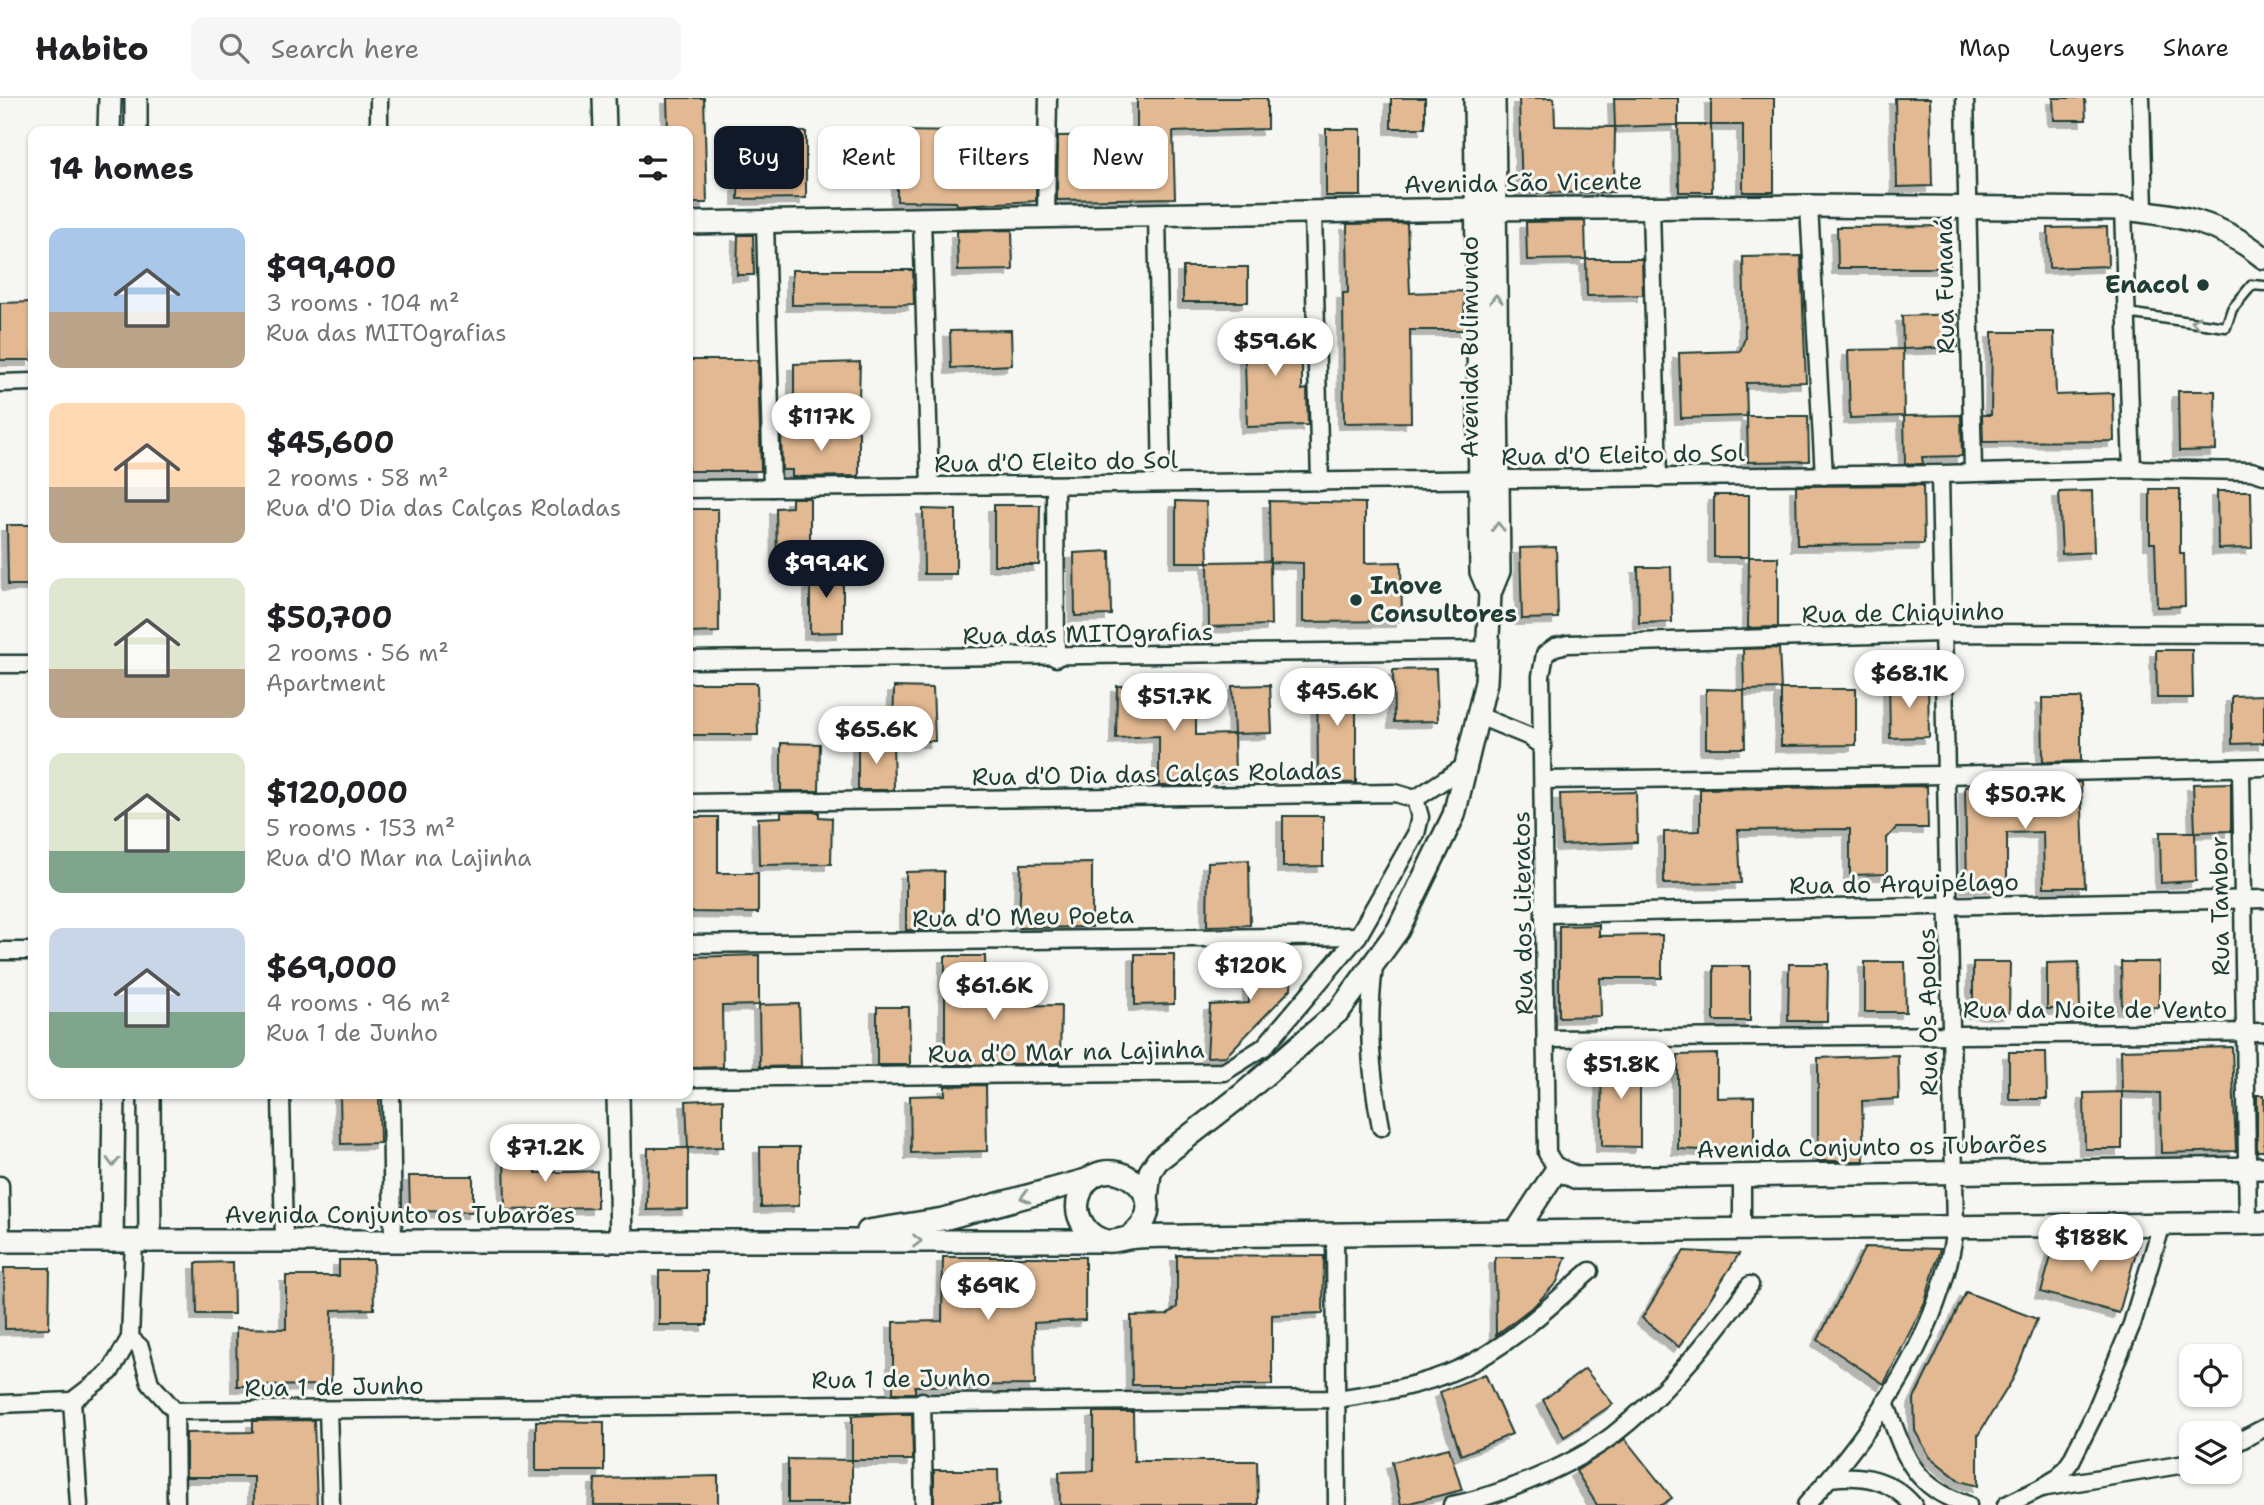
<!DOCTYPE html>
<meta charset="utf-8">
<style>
:root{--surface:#fff;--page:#f6f6f6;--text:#202124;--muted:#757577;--line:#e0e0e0;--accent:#111827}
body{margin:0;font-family:"Shantell Sans",sans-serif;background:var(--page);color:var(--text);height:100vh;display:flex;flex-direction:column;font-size:26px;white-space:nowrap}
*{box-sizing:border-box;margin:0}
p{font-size:23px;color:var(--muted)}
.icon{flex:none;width:38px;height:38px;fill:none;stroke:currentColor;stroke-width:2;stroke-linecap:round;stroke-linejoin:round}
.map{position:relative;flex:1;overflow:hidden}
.details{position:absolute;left:28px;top:28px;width:665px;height:973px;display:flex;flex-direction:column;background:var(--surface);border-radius:14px;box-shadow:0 2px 5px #0004}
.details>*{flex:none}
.hud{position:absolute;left:714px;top:28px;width:665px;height:63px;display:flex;gap:14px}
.tools{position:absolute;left:2179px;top:1246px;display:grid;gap:14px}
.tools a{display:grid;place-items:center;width:63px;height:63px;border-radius:14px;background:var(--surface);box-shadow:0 2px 5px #0004;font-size:35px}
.price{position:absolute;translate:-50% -60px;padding:0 16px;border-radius:24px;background:#fff;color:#222;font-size:23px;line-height:46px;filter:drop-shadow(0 2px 4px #0008)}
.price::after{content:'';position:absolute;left:50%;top:42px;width:21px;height:16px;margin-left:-10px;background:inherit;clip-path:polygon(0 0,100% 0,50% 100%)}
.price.active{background:var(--accent);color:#fff}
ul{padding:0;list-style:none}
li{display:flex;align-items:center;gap:21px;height:175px;padding:0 21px}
li span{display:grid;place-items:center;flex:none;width:196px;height:140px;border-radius:14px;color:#555}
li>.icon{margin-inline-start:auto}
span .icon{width:84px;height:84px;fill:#fffc;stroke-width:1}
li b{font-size:30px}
h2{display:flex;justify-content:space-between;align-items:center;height:84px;padding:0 21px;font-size:30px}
.chip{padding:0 24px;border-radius:14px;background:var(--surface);box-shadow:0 2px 5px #0004;font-size:24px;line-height:63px}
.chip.active{background:var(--accent);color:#fff}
header{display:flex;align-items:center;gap:42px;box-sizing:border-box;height:98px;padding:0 35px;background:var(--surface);border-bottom:2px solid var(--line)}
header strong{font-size:33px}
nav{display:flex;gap:38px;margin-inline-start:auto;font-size:24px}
.search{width:490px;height:63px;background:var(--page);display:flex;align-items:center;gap:18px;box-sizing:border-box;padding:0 24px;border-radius:14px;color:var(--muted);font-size:26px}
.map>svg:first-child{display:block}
.building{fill:#e2b992;stroke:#1f3d34;stroke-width:2;filter:url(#shadow)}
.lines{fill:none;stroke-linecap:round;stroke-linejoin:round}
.service-casing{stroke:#1f3d34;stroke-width:13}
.minor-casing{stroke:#1f3d34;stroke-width:21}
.tertiary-casing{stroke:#1f3d34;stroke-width:26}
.service{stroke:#f6f6f2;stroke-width:8}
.minor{stroke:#f6f6f2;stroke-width:16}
.tertiary{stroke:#f6f6f2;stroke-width:21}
.oneway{stroke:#8a9a93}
.poi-dot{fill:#1f3d34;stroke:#f6f6f2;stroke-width:2.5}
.labels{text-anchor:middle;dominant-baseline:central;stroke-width:6;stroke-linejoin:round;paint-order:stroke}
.street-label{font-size:24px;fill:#1f3d34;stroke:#f6f6f2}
.poi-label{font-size:24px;font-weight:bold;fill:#1f3d34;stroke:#f6f6f2;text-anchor:end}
</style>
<header>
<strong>Habito</strong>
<div class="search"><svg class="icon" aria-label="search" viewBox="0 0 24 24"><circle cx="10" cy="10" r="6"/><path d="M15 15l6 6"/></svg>Search here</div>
<nav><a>Map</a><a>Layers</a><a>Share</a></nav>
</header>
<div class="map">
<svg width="2264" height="1407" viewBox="0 0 2264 1407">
<defs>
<filter id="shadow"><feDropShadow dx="-6" dy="6" stdDeviation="0" flood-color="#0004"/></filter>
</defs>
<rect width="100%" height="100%" fill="#f6f6f2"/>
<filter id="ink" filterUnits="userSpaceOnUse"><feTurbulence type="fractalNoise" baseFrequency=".0143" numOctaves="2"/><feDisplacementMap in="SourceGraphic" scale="14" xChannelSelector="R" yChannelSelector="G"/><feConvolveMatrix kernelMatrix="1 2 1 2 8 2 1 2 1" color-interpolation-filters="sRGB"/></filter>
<g filter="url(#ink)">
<g class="building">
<path d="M667,0H704L707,105H688V33H668Z"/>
<path d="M1137,0H1267V31L1173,34L1175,100L1057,102L1058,38L1137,37Z"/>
<rect x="1391" y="0" width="34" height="30"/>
<path d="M1519,0H1554L1555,28L1615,29L1614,94L1522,95Z"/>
<path d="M1614,0H1678V27L1615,29Z"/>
<path d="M1711,0H1774V94H1743V27H1711Z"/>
<path d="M1895,0H1930L1932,88L1897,89Z"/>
<path d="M2053,0H2085L2086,22H2054Z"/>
<path d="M1678,27H1711L1712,94H1679Z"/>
<rect x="1326" y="31" width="35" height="67"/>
<path d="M897,33L1034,35V39H1037L1036,103L957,107L956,104L897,103Z"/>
<path d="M739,34H806V100L738,101Z"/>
<path d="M1585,123L1586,161L1527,162L1526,124Z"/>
<path d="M1407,125L1410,195L1464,193L1465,232H1410L1411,324L1344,325L1343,195H1348L1347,126Z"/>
<path d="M1950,128V170H1838L1837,129Z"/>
<path d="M2107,129L2108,168L2049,170L2048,130Z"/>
<path d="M1012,132L1013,172L958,173L957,133Z"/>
<path d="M738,137H753L754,177H737Z"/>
<path d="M1801,158L1806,284L1746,285L1747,318L1681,320L1679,255L1740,253L1745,240L1743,159Z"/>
<path d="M1586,161H1642L1643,197L1587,198Z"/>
<rect x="1183" y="169" width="65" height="35"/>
<path d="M792,172H913L914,206L792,207Z"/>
<path d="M33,204V262H0V205Z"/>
<path d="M1957,216L1958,249L1903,251L1902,218Z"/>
<path d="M1302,231V292L1307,291L1308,327L1247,329L1244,232Z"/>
<path d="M1011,232L1012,267L951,270L950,233Z"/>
<path d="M1992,234H2054L2056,297L2113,295L2114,343L1983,344L1982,317H1991Z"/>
<path d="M1903,251L1904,318L1850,320L1848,252Z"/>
<path d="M688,262H758L761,373H688Z"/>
<path d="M860,264L859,301H794V266Z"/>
<path d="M2178,293H2215L2216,352L2179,353Z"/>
<path d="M1961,317L1962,358L1922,359L1923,366H1905L1904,318Z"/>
<path d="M1747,318H1808L1809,363L1748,364Z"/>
<path d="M781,333H859V378L792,379V372H782Z"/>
<path d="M1923,387L1924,446L1797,447L1796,388Z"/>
<path d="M2150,391H2180V455H2184L2185,508L2157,509L2155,445H2150Z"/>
<path d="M2092,393L2094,454L2062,456L2059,394Z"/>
<path d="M2217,393H2251L2252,450L2218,451Z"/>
<rect x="1714" y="397" width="35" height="62"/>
<path d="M792,400H810V469L777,470L776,410L792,409Z"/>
<path d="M1176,403L1206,404L1208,464H1176Z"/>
<path d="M1269,403L1365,405V465L1401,464L1402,523L1303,524V465L1270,464L1271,527L1209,529L1208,464L1270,463Z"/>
<path d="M994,407H1040L1039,467H994Z"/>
<path d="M688,411H718L719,534L688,535Z"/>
<path d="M923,411L956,412V476H924Z"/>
<path d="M7,427H33V487H8Z"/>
<path d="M1556,449L1558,520L1522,521L1520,450Z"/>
<path d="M1110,453L1111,517L1075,518L1074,455Z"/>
<path d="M1749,459H1778V529L1748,530Z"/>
<path d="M810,469H843V534L810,535Z"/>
<path d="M1638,469H1671L1672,524L1639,525Z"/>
<path d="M1779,550L1781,591L1744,592L1743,551Z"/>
<path d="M2156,552H2192L2193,600H2157Z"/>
<path d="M1436,571L1438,623L1394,624L1393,572Z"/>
<path d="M1317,576H1356V685L1318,684Z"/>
<path d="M1928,583L1929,639L1890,640L1889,584Z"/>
<path d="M688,585H757L758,637H688Z"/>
<path d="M1196,586V637L1234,636L1235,678L1196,679V687L1159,688V638L1116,640L1117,588Z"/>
<path d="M1270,587L1272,635L1234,636L1232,588Z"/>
<path d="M894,589L933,590L935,643H893Z"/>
<path d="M1706,591L1744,592L1745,650H1706Z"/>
<path d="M1781,591H1856V647L1781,648Z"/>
<path d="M2264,597V645L2232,646V598Z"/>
<path d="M2042,600H2081V663L2043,664Z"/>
<path d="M893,643L894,692H858V644Z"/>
<path d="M781,645L820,646L819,693H781Z"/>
<path d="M2081,684L2085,789H2044L2043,734L2007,735V788L1967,789L1965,689Z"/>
<path d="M2231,685V733L2195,734L2193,686Z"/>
<path d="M1927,688L1928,730H1896L1887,740V776L1850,777V731L1738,732L1741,785L1664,786V734L1700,733V691Z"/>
<path d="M1636,694L1637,744L1562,747L1560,696Z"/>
<path d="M781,714H819V719L832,720L831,766L759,767L758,720L781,719Z"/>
<path d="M1283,718H1323V768L1283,769Z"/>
<path d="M688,719H718V775H758V815L688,814Z"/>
<path d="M2160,734H2195L2196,783L2161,785Z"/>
<path d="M1249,762L1250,827L1207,828L1208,764Z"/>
<path d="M1092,765V829L1019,830L1021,766Z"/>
<path d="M944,773V831L906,832V774Z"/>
<path d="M1599,827V838L1662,837V880H1600L1601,918L1559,919V828Z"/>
<path d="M1293,855L1291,891L1226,958L1207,959L1210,907L1249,905V856Z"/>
<path d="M1135,856H1174V906L1135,907Z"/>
<path d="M759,857V907L722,908L723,969L688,970V859Z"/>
<path d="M945,858H985L986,908L1061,907L1060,965L945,967Z"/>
<path d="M1865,864H1905L1906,914H1865Z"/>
<path d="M1973,864H2010L2009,915L1973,914Z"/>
<path d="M2079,864L2080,911H2047V865Z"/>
<path d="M2121,864H2159V909L2122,910Z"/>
<path d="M1789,866H1828L1827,923H1788Z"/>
<rect x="1714" y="868" width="36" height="55"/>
<path d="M799,906L801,968L760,969L759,907Z"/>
<path d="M877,909H909L910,967H877Z"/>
<path d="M2232,949L2236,1053L2161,1055L2160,995L2122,994L2121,952Z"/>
<path d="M2009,954H2046L2047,1001H2009Z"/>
<path d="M1717,956V1000L1754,999V1054L1678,1051V957Z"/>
<path d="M1640,957V1049L1602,1048L1601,958Z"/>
<path d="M1898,957L1899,1001L1862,1003L1864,1063H1818V960Z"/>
<path d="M986,987L987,1053L911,1055L910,998L945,997V988Z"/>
<path d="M2122,994V1051H2085L2084,995Z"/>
<path d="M340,996H379L380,1045L341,1046Z"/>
<rect x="2257" y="997" width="7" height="56"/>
<path d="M723,1001V1049L688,1050L686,1003Z"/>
<path d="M504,1048H536V1075L597,1073V1110L505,1112Z"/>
<path d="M760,1049H799V1108L761,1109Z"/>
<path d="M648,1050H688V1111L647,1112Z"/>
<path d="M409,1078H473V1114L410,1113Z"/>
<path d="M2139,1144L2119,1215L2041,1194L2054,1148Z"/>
<path d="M1865,1149L1940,1151L1925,1204L1884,1286L1818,1242Z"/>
<path d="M1684,1153L1739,1156L1679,1249L1642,1220Z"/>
<path d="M1177,1157L1324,1158L1323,1215L1272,1217V1287H1132L1131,1218L1167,1217L1177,1209Z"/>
<path d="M943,1159H1085V1222L1034,1225L1035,1287L915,1288V1295H893V1224L942,1223Z"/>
<path d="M1495,1159H1566L1557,1184L1535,1207L1496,1237Z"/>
<path d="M339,1162H373L374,1211L332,1212L331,1287L237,1288L236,1230L286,1231V1178H339Z"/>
<path d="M233,1164L234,1216H197L196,1165Z"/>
<path d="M4,1170H50L49,1230L5,1231Z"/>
<rect x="659" y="1173" width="48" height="54"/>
<path d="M1966,1194L2037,1221L2013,1281L1978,1337V1388L1960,1383L1930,1359L1915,1333L1914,1301Z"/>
<path d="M1585,1271L1613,1306L1564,1339L1543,1302Z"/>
<path d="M1485,1276L1512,1336L1461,1357L1440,1294Z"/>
<path d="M1094,1314H1133L1134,1363H1257L1258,1407H1060L1059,1374L1094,1373Z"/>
<path d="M894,1316H912L913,1362H852V1318Z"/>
<path d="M314,1322L317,1407H254V1379H186V1335L253,1334V1323Z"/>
<path d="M536,1323L604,1324V1373H536Z"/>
<path d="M1625,1341L1672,1400L1661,1407H1597L1576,1373Z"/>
<path d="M1449,1350L1462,1392L1401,1407L1392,1364Z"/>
<path d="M788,1361L852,1362V1405H788Z"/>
<path d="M934,1372H998L999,1407H934Z"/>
<path d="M718,1378V1407H594L595,1381Z"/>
</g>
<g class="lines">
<g class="service-casing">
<path id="service" d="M2126,215L2226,229L2232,211L2252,187L2264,188"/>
</g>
<g class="minor-casing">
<g id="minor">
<path d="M379,0V33"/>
<path d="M1965,0L1973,373"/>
<path d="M2141,0L2144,113"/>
<path d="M1809,108L1824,378"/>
<path d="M1651,110L1658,380"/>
<path d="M2123,111L2132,371"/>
<path d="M1313,115L1320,384"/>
<path d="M1157,116L1162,385"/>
<path d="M1046,119L1048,0"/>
<path d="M922,120L930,388"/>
<path d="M765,123L772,390"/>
<path d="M0,285L33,284"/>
<path d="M1055,387L1056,560"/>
<path d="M688,391L1940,376L2132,371L2251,373L2264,377"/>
<path d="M688,562L1489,552"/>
<path d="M0,566H33"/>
<path d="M1479,618L1528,638L1543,649"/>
<path d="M2241,670L2248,1125"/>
<path d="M1544,682L1945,677L2264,669"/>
<path d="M1415,701L1467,667"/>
<path d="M688,705L1395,695L1415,701"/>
<path d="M1546,816L2264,801"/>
<path d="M688,846L1358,838"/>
<path d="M0,853H33"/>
<path d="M1374,868C1367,925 1370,972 1381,1029"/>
<path d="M1547,941L2264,934"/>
<path d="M688,980L1224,974L1264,949L1358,838L1416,736L1420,719L1415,701"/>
<path d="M281,996L284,1143"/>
<path d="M391,996L393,1143"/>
<path d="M1557,1071L1547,1055L1541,578L1545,556L1555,549L1568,546L1942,535L2264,536"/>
<path d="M1742,1077V1132"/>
<path d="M0,1087L1,1143"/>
<path d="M1335,1136L1337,1407"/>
<path d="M130,1240L140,1249L150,1285L175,1313"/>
<path d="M72,1303L110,1274L130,1240L134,1143"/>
<path d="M72,1303L79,1407"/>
<path d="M922,1303L924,1407"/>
<path d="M1885,1304C1904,1355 1911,1389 1968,1407"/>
<path d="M0,1306L72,1303"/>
<path d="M328,1312L331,1407"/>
<path d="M175,1313L1336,1301C1378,1295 1422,1288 1461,1270C1510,1248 1549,1208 1590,1173"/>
<path d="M175,1313L176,1407"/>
<path d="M2230,1348L2264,1330"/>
<path d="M1830,1380C1864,1376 1890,1381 1913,1407"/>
<path d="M2041,1390L2059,1379L2071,1363L2094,1317L2132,1226L2162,1126"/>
<path d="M1452,1407C1499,1398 1574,1367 1613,1337C1666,1296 1711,1241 1750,1187"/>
<path d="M1806,1407C1876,1329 1940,1236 1955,1131L1940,376"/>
<path d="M2006,1407L2041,1390L2191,1365"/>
</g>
</g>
<g class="tertiary-casing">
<g id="tertiary">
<path d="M136,0V33"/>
<path d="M604,0L605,33"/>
<path d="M1475,0L1481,474L1490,495"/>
<path d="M109,33L110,0"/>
<path d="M688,125L1476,111L1809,108L2123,111C2178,117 2219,123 2264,160"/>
<path d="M149,996L150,1143"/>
<path d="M618,996L621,1143"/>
<path d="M1147,1100L1150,1074L1157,1063L1243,996L1339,913L1398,832L1454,717L1486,584L1490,495L1499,473L1494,0"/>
<path d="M868,1133L943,1121L1090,1081"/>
<path d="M1516,1134L1557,1071L1577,1080L2264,1070"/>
<path d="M1128,1140C1188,1097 1095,1040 1079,1099C1073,1118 1087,1140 1107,1143C1115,1144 1121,1141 1128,1140C1147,1137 1168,1139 1187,1138L2264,1125"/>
<path d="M0,1143H1104"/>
<path d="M112,1143L114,996"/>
</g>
</g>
<use href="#service" class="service"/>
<use href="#minor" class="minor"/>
<use href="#tertiary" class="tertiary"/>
</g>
<defs><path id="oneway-chevron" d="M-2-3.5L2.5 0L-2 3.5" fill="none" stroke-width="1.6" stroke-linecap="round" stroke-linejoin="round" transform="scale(1.75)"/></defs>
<g class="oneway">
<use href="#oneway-chevron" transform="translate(1496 201) rotate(-90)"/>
<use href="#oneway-chevron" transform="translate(2196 224) rotate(-172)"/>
<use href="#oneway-chevron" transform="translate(1498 429) rotate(-91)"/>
<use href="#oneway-chevron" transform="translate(113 1064) rotate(91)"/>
<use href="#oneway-chevron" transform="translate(1025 1099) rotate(165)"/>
<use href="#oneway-chevron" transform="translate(917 1143)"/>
</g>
</g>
<g class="poi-dot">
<circle cx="2203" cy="187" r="7"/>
<circle cx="1356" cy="502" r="7"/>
</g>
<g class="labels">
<g class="street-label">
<text transform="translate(1523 85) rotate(-1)">Avenida São Vicente</text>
<text transform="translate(1945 187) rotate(-91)">Rua Funaná</text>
<text transform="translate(1470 249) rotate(-90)">Avenida Bulimundo</text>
<text transform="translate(1623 357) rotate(-1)">Rua d'O Eleito do Sol</text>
<text transform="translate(1056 364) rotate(-1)">Rua d'O Eleito do Sol</text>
<text transform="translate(1903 515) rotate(-1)">Rua de Chiquinho</text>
<text transform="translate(1088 536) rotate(-1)">Rua das MITOgrafias</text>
<text transform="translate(1157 676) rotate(-1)">Rua d'O Dia das Calças Roladas</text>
<text transform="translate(1904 786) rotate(-1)">Rua do Arquipélago</text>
<text transform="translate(2220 808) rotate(-91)">Rua Tambor</text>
<text transform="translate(1523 815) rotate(-91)">Rua dos Literatos</text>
<text transform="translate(1023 819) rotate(-1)">Rua d'O Meu Poeta</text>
<text x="2095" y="912">Rua da Noite de Vento</text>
<text transform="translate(1928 914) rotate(-91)">Rua Os Apolos</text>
<text transform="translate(1066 954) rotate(-1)">Rua d'O Mar na Lajinha</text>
<text transform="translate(1872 1049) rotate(-1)">Avenida Conjunto os Tubarões</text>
<text x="400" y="1117">Avenida Conjunto os Tubarões</text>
<text transform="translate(901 1281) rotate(-1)">Rua 1 de Junho</text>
<text transform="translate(334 1289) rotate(-1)">Rua 1 de Junho</text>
</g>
<g class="poi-label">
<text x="2189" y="187">Enacol</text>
<text x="1370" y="488" text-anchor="start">Inove<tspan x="1370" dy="28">Consultores</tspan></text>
</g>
</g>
</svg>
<div class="tools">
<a><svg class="icon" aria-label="locate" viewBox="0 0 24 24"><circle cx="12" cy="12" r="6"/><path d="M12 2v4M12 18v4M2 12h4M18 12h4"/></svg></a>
<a><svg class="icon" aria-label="layers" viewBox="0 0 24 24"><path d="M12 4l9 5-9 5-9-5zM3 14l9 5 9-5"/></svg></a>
</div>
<b class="price" style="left:1275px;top:280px">$59.6K</b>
<b class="price" style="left:821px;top:355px">$117K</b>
<b class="price active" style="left:826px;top:502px">$99.4K</b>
<b class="price" style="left:1909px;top:612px">$68.1K</b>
<b class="price" style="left:1337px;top:630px">$45.6K</b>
<b class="price" style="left:1174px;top:635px">$51.7K</b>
<b class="price" style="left:876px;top:668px">$65.6K</b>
<b class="price" style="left:2025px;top:733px">$50.7K</b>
<b class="price" style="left:1250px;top:904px">$120K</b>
<b class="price" style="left:994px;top:924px">$61.6K</b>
<b class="price" style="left:1621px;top:1003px">$51.8K</b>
<b class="price" style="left:545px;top:1086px">$71.2K</b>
<b class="price" style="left:2091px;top:1176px">$188K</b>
<b class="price" style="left:988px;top:1224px">$69K</b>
<div class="hud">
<a class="chip active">Buy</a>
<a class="chip">Rent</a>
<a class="chip">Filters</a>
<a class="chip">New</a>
</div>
<section class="details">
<h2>14 homes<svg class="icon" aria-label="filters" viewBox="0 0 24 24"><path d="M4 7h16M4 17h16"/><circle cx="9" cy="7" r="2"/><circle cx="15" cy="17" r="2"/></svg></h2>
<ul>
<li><span style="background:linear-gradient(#a9c7e8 60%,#b9a48a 0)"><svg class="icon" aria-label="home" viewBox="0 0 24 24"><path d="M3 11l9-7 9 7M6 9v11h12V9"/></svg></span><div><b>$99,400</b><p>3 rooms · 104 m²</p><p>Rua das MITOgrafias</p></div></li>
<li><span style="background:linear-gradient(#ffd9b3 60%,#b9a48a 0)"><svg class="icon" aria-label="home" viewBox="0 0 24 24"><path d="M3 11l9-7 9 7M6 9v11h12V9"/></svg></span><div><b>$45,600</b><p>2 rooms · 58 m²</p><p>Rua d'O Dia das Calças Roladas</p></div></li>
<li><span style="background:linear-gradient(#dfe7d0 65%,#b9a48a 0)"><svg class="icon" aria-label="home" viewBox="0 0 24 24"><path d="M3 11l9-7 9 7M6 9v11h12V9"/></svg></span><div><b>$50,700</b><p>2 rooms · 56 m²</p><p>Apartment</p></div></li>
<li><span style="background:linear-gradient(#dfe7d0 70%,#7fa58c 0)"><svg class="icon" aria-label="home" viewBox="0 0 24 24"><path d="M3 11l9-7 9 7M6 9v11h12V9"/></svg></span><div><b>$120,000</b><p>5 rooms · 153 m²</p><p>Rua d'O Mar na Lajinha</p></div></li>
<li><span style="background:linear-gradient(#c9d6e8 60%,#7fa58c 0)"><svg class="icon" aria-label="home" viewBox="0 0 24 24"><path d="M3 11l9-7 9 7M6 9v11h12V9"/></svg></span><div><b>$69,000</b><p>4 rooms · 96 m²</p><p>Rua 1 de Junho</p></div></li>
</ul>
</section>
</div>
